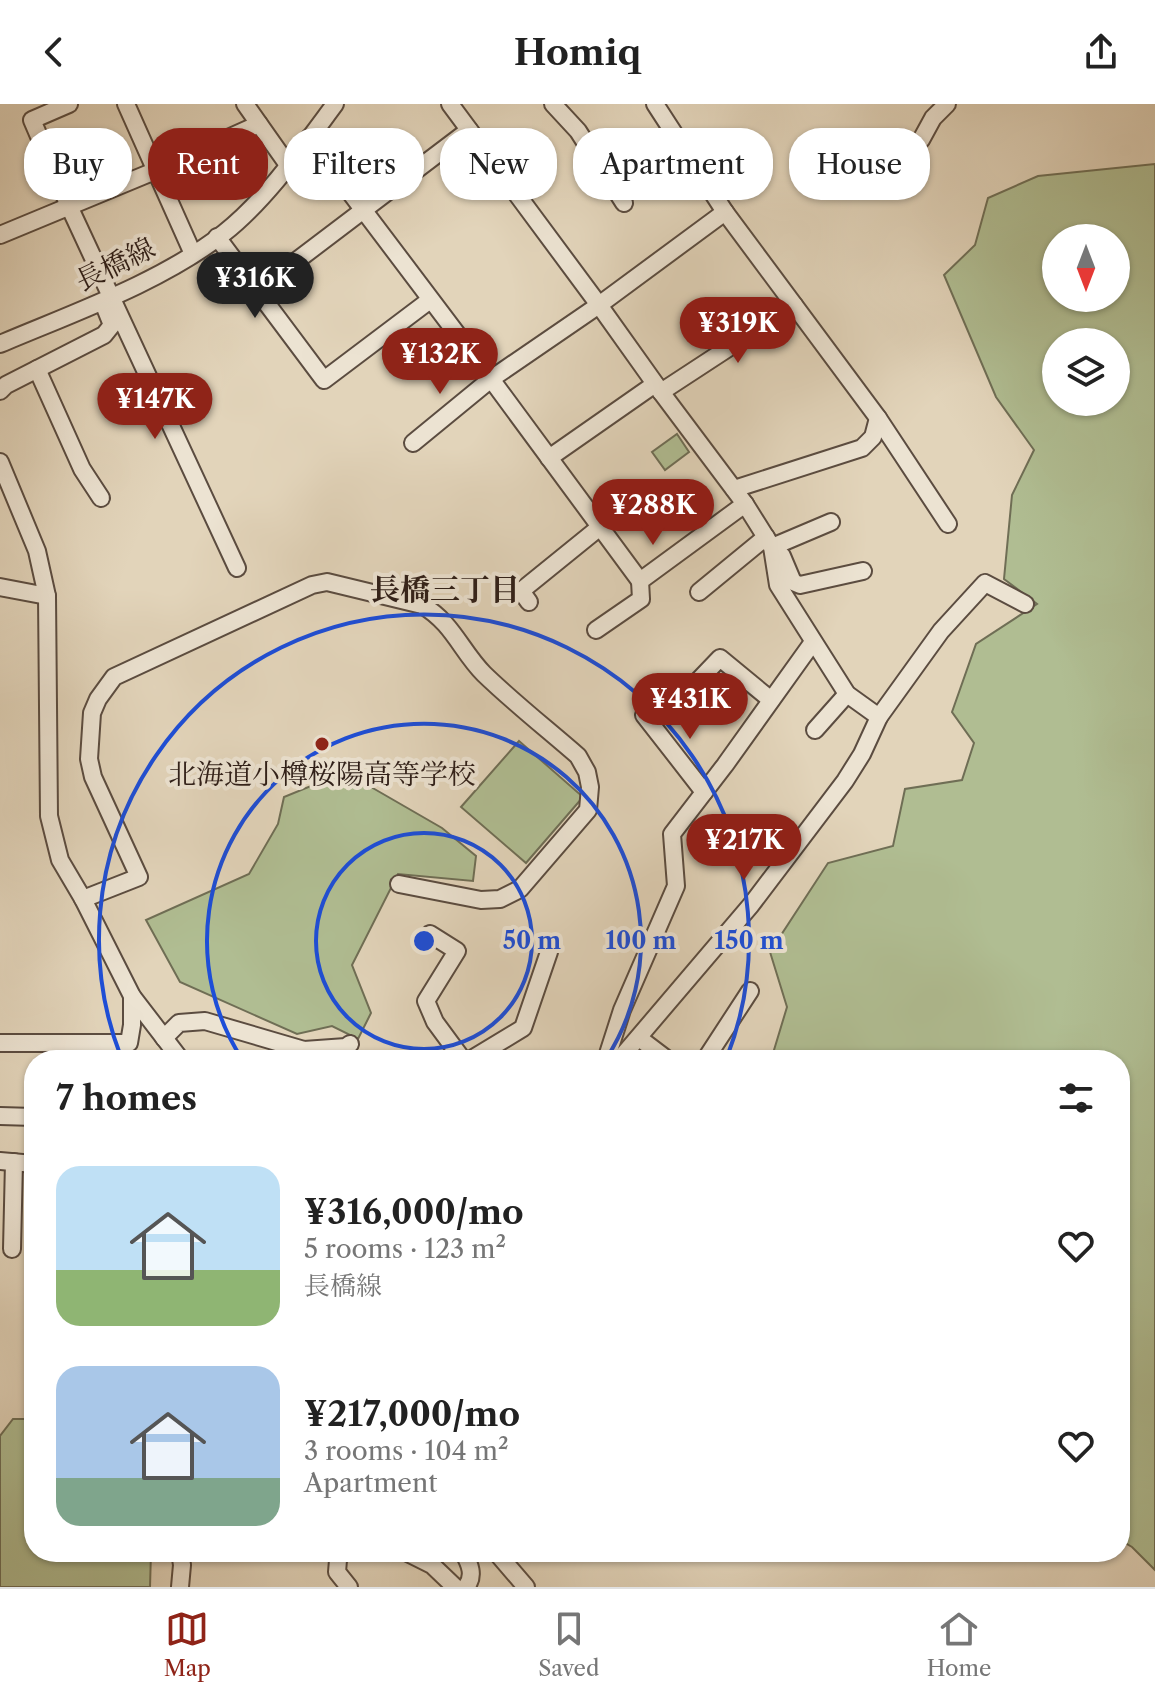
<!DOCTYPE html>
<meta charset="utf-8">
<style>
:root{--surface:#fff;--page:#f6f6f6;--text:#222;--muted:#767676;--line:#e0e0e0;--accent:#8f2418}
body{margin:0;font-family:"Libre Caslon Text","Noto Serif JP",serif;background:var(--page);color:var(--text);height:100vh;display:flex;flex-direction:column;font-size:30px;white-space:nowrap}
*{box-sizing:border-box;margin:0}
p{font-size:26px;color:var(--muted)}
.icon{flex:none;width:44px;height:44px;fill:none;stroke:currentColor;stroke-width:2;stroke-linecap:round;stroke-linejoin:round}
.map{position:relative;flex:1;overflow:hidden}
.details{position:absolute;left:24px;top:946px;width:1106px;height:512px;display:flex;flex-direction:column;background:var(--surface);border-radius:32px;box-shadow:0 2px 6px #0004}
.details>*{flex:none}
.hud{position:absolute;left:24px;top:24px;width:1108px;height:72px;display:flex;gap:16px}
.needle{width:52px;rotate:180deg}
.buttons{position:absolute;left:1042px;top:120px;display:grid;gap:16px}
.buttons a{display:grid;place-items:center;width:88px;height:88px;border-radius:50%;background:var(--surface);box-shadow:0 2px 6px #0004;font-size:40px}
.price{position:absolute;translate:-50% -68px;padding:0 18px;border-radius:28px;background:var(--accent);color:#fff;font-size:26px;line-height:52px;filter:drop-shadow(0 2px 4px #0008)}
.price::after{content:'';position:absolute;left:50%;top:48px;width:24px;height:18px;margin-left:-12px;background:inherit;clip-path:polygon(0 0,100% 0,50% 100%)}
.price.on{background:#222;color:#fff}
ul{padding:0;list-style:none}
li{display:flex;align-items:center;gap:24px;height:200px;padding:0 32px}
li span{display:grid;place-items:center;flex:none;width:224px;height:160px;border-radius:24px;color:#555}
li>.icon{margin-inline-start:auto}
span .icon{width:96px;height:96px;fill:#fffc;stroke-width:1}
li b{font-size:34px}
h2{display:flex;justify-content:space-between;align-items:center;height:96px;padding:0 32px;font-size:34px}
.chip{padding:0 28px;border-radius:32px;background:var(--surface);box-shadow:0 2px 6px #0004;font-size:28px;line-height:72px}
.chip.on{background:var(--accent);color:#fff}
header{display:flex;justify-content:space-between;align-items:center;height:104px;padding:0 32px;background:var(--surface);font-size:36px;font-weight:800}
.dock{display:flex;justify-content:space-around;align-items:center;height:112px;border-top:2px solid var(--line);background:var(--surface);font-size:22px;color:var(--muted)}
.dock a{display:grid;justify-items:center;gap:4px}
.dock .on{color:var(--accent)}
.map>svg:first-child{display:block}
.green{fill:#b0bd92;stroke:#6f6e55;stroke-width:2;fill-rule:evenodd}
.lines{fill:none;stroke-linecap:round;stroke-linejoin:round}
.minor-casing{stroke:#5b4c40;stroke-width:20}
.minor{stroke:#ece3d2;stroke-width:16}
.ring{fill:none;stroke:#1d4ed8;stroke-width:4}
.poi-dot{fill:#8f2418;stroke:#ece3d2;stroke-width:3}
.labels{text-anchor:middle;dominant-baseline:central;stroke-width:8;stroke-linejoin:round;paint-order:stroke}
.street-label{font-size:28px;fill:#2e1e18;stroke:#ece3d2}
.poi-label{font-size:28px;fill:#2e1e18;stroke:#ece3d2}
.neighbourhood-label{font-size:30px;font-weight:bold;fill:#2e1e18;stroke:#ece3d2}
.centre{fill:#1d4ed8;stroke:#ece3d2;stroke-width:4}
.ring-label{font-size:24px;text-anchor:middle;font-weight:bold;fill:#1d4ed8;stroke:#ece3d2;stroke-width:8;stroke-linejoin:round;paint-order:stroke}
</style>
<header><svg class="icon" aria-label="back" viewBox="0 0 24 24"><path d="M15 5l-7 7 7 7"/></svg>Homiq<svg class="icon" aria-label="share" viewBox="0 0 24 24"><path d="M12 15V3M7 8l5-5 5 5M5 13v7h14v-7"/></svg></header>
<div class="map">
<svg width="1155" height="1483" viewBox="0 0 1155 1483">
<rect width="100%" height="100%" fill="#e2d4ba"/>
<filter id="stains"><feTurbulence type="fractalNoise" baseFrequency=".0025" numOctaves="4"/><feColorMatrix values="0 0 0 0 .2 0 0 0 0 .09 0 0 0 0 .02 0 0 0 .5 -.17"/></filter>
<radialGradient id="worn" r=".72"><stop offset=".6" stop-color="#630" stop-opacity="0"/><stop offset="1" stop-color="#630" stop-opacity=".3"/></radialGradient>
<g class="green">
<path d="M1155,60V1466L1132,1443L1120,1436V956H771L787,903L770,848L828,759L893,742L905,685L962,676L974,639L952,608L976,540L1037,500L1004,475L1012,391L1034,346L996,293L944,171L975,141L988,94L1038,72ZM1056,134H1116V194H1056ZM1056,238H1116V298H1056Z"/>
<path d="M677,330L689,348L665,366L652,348Z"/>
<path d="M519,637L583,693L526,759L461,703Z"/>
<path d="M345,668L442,724L476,752L473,777L398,770L352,861L371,909L358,935L332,922L297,930L180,878L146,816L249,770L278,720L284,693Z"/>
<path d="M13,1315H34V1448H151L150,1483H0V1332Z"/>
</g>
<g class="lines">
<g class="minor-casing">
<g id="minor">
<path d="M69,0L32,16L69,102L237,464"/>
<path d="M126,0L193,150"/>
<path d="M245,0L288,61"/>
<path d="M450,0L599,201L661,288L745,400L772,443L778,481L847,590L879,613L862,650L845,677L751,801L619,956"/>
<path d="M553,0L578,27L624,99"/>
<path d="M655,0L725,108L878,314L948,420"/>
<path d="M309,34L491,275L640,477"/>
<path d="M921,36L933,14L947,0"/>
<path d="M0,131L157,66L259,20"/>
<path d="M217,133L324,276L430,196"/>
<path d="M258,186L469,26"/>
<path d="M0,240C73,209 162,178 224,129C266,96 303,43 335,0"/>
<path d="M37,265L82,365L101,394"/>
<path d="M0,287L6,281L104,231L112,221L104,201"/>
<path d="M661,288L794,201"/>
<path d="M413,339L491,275L599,201L725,108"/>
<path d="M549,354L655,280"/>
<path d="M0,358L37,447L47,492L49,712L60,756L83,795L132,892L181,956"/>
<path d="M734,385L862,344L873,333L878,314"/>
<path d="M831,418L772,443L782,452L793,478L800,481L863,467"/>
<path d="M0,483L47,492"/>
<path d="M699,488L766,433"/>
<path d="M529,498L521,487L600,423"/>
<path d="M596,526L641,495L640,477L745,400"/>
<path d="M698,577L720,554L771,596"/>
<path d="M644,611L704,688"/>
<path d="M879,613L941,527L985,479L1025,500"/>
<path d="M815,626L847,590"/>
<path d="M83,795L139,773L93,673L89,655L92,609L98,595L114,573L312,481L327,478L422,501C453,519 461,547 484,570C514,599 547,625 578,652L587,668L590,683L588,706L520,785L500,795L481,796L399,780"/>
<path d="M430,830L457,847L426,897L435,918L463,956"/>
<path d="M164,934L179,919L205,917L304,946L346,943L350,940"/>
<path d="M639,934L668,956"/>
<path d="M0,939H129L132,921V892"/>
<path d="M470,956L523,924L549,848"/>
<path d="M606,956L622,906L676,782L672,730L725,661L813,538"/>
<path d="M705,956L750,887"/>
<path d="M0,1012L34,1013"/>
<path d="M0,1057L34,1060"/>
<path d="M12,1145L14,1058"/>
<path d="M342,1448L338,1456L337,1468L349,1483"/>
<path d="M406,1448L432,1461L455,1483"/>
<path d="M463,1448C470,1460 475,1472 466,1483"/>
<path d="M496,1448L526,1483"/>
<path d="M180,1483L182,1461L180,1448"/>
</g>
</g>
<use href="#minor" class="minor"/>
</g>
<g class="ring">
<circle cx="424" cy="837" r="108"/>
<path d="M242 955A217 217 0 1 1 606 955"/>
<path d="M121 953A325 325 0 1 1 727 953"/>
</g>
<circle class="poi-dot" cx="322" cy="640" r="8"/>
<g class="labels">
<g class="street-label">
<text transform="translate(115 160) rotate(-26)">長橋線</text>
</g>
<g class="poi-label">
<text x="322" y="670">北海道小樽桜陽高等学校</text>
</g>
<g class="neighbourhood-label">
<text x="445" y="485">長橋三丁目</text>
</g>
</g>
<circle cx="424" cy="837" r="12" class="centre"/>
<g class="ring-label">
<text x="532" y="845">50 m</text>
<text x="641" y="845">100 m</text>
<text x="749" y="845">150 m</text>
</g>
<rect width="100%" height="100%" filter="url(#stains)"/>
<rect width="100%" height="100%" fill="url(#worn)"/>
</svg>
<div class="buttons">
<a><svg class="needle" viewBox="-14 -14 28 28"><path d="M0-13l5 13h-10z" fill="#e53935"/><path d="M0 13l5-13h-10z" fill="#767676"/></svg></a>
<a><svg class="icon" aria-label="layers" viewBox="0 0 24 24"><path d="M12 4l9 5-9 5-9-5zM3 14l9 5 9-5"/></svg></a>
</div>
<b class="price on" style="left:255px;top:216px">¥316K</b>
<b class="price" style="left:738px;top:261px">¥319K</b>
<b class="price" style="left:440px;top:292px">¥132K</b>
<b class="price" style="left:155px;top:337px">¥147K</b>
<b class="price" style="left:653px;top:443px">¥288K</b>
<b class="price" style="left:690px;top:637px">¥431K</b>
<b class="price" style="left:744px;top:778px">¥217K</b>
<div class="hud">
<a class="chip">Buy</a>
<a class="chip on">Rent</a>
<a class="chip">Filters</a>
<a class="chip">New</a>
<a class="chip">Apartment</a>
<a class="chip">House</a>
</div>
<section class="details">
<h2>7 homes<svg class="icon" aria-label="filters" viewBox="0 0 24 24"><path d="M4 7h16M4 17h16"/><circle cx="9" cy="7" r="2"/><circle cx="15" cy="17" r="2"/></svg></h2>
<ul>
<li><span style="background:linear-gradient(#bfe0f5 65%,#8fb573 0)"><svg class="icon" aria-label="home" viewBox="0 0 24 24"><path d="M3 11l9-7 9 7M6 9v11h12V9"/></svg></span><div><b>¥316,000/mo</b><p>5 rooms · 123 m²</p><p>長橋線</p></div><svg class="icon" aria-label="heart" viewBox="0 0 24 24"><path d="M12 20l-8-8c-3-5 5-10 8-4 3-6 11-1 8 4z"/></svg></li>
<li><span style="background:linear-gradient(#a9c7e8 70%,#7fa58c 0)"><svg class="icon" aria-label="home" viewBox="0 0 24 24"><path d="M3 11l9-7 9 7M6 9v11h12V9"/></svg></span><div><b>¥217,000/mo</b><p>3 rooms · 104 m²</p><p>Apartment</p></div><svg class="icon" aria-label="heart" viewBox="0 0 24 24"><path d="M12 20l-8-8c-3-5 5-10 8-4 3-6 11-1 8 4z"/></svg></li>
</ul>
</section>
</div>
<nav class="dock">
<a class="on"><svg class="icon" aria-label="map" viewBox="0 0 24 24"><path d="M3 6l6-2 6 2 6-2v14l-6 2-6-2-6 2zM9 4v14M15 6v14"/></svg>Map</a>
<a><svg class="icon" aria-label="saved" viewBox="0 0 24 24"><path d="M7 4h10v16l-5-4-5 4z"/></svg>Saved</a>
<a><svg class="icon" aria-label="home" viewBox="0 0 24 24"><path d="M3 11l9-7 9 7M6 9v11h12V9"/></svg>Home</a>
</nav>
